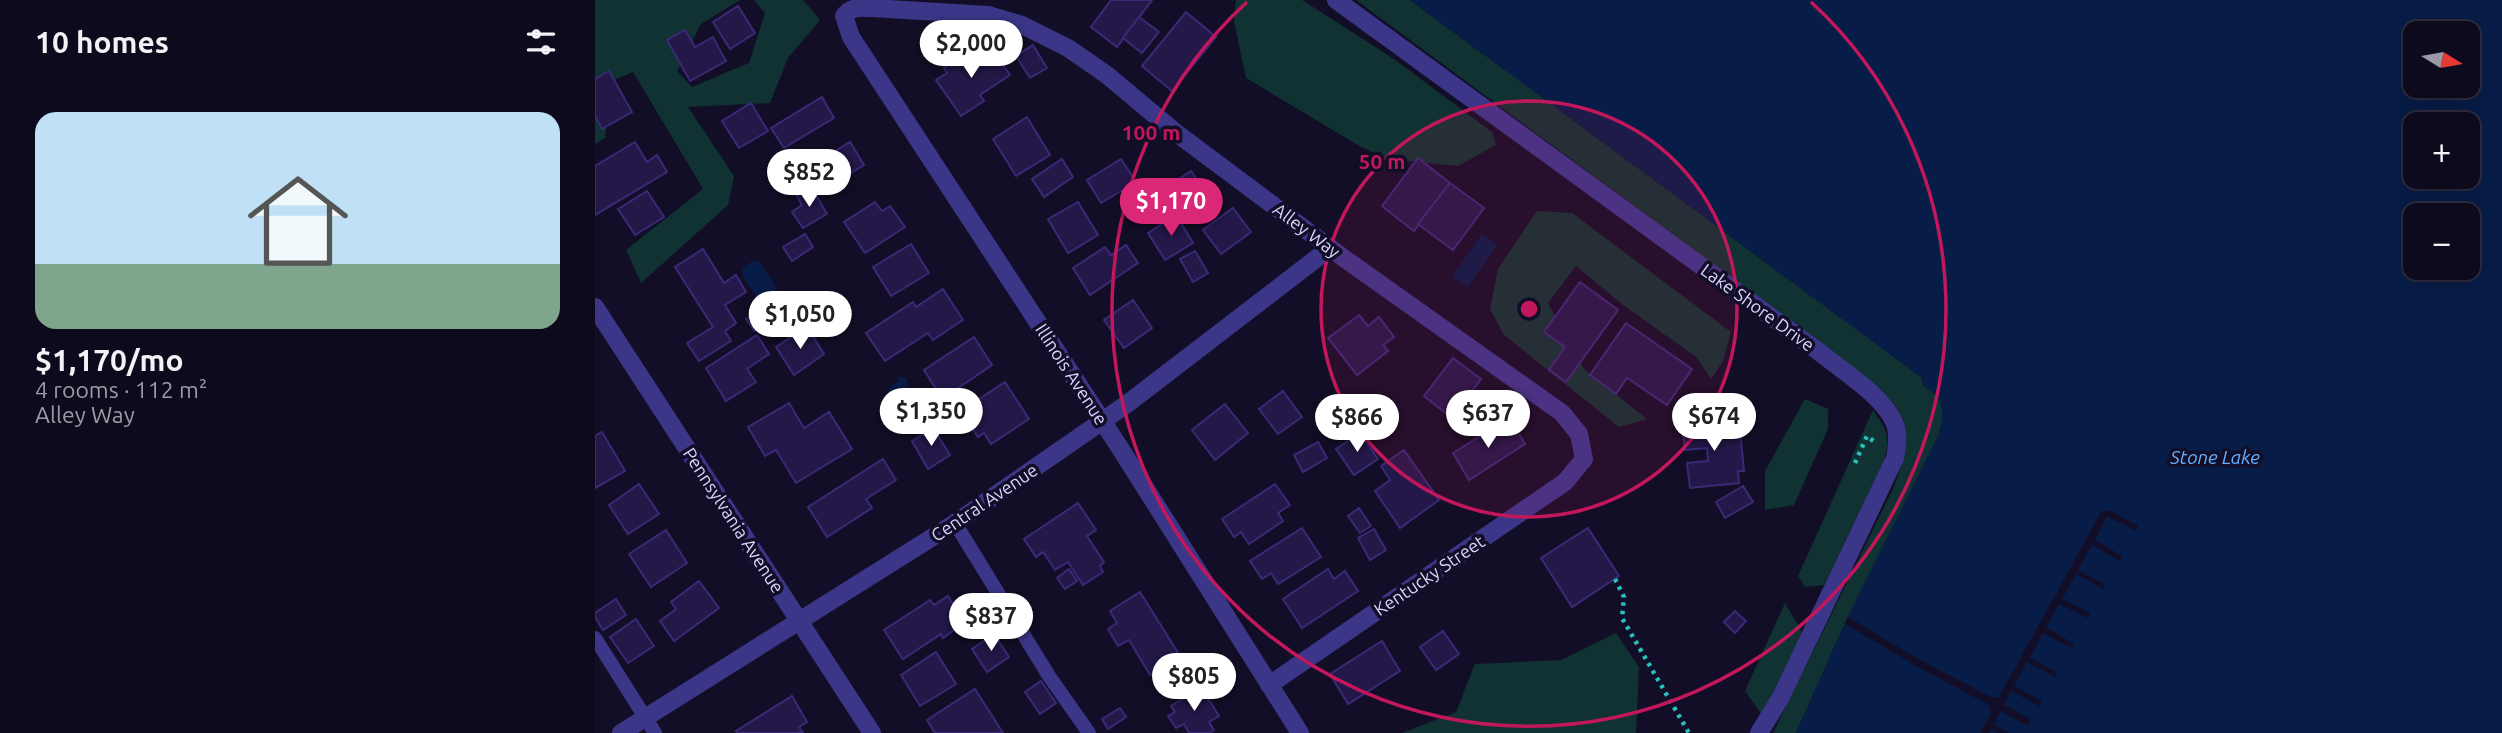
<!DOCTYPE html>
<meta charset="utf-8">
<style>
:root{--surface:#0e0a1d;--page:#1c182a;--text:#f1f3f6;--muted:#9b9aa4;--line:#2e2b3b;--accent:#db2777}
body{margin:0;font-family:Ubuntu,sans-serif;background:var(--page);color:var(--text);height:100vh;display:flex;flex-direction:column;font-size:26px;white-space:nowrap}
*{box-sizing:border-box;margin:0}
p{font-size:23px;color:var(--muted)}
.icon{flex:none;width:38px;height:38px;fill:none;stroke:currentColor;stroke-width:2;stroke-linecap:round;stroke-linejoin:round}
.map{position:relative;flex:1;overflow:hidden}
.drawer{display:flex;flex-direction:column;background:var(--surface);width:595px}
.drawer>*{flex:none}
.needle{width:46px;rotate:101deg}
.tools{position:absolute;left:1808px;top:21px;display:grid;gap:14px}
.tools a{display:grid;place-items:center;width:77px;height:77px;border-radius:14px;background:var(--surface);box-shadow:0 7px 28px #0002,0 0 0 2px var(--line);font-size:35px}
.price{position:absolute;translate:-50% -60px;padding:0 16px;border-radius:24px;background:#fff;color:#222;font-size:23px;line-height:46px;filter:drop-shadow(0 2px 4px #0008)}
.price::after{content:'';position:absolute;left:50%;top:42px;width:21px;height:16px;margin-left:-10px;background:inherit;clip-path:polygon(0 0,100% 0,50% 100%)}
.price.active{background:var(--accent);color:#fff}
ul{padding:0;list-style:none}
li{display:grid;align-content:center;gap:14px;height:371px;padding:0 35px}
li+li{border-top:2px solid var(--line)}
li span{display:grid;place-items:center;height:217px;border-radius:21px;color:#555}
li>.icon{margin-inline-start:auto}
span .icon{width:126px;height:126px;fill:#fffc;stroke-width:1}
li b{font-size:30px}
h2{display:flex;justify-content:space-between;align-items:center;height:84px;padding:0 35px;font-size:30px}
main{display:flex;flex:1;min-height:0}
.map>svg:first-child{display:block}
.green{fill:#103232}
.water{fill:#071c47;fill-rule:evenodd}
.pier{fill:#130e27}
.building{fill:#241849;stroke:#3b2977;stroke-width:2}
.lines{fill:none;stroke-linecap:round;stroke-linejoin:round}
.path{stroke:#27c0bc;stroke-width:4.5;stroke-dasharray:3.5 5;stroke-linecap:butt}
.lane{stroke:#3c3689;stroke-width:14}
.street{stroke:#3c3689;stroke-width:18}
.ring{fill:none;stroke:#c2185b;stroke-width:3.5}
.labels{text-anchor:middle;dominant-baseline:central;stroke-width:7;stroke-linejoin:round;paint-order:stroke}
.street-label{font-size:18px;fill:#dad4ff;stroke:#130e27}
.water-label{font-size:19px;font-style:italic;fill:#62b0ff;stroke:#130e27}
.centre{fill:#c2185b;stroke:#130e27;stroke-width:3.5}
.ring-label{font-size:21px;text-anchor:middle;font-weight:bold;fill:#c2185b;stroke:#130e27;stroke-width:7;stroke-linejoin:round;paint-order:stroke}
</style>
<main>
<section class="drawer">
<h2>10 homes<svg class="icon" aria-label="filters" viewBox="0 0 24 24"><path d="M4 7h16M4 17h16"/><circle cx="9" cy="7" r="2"/><circle cx="15" cy="17" r="2"/></svg></h2>
<ul>
<li><span style="background:linear-gradient(#bfe0f5 70%,#7fa58c 0)"><svg class="icon" aria-label="home" viewBox="0 0 24 24"><path d="M3 11l9-7 9 7M6 9v11h12V9"/></svg></span><div><b>$1,170/mo</b><p>4 rooms · 112 m²</p><p>Alley Way</p></div></li>
</ul>
</section>
<div class="map">
<svg width="1907" height="733" viewBox="0 0 1907 733">
<rect width="100%" height="100%" fill="#130e27"/>
<g class="green">
<path d="M0,0H145L106,24L82,71L97,87L154,63L170,13L159,0H208L225,20L193,58L175,103L93,107L139,176L133,205L46,283L31,250L108,189L38,72L17,81L10,138L0,144Z"/>
<path d="M641,0H707L799,59L897,132L901,145L863,166L793,159L766,147L651,78L639,21Z"/>
<path d="M761,0H815L1326,377L1329,387C1351,397 1350,416 1343,436L1250,623L1201,733H1178L1299,487C1318,433 1319,417 1273,379Z"/>
<path d="M942,211L977,213L1136,332L1128,361L1116,379L1101,357L1028,305L981,266L953,303L989,369L1052,419L1024,427L909,335L895,309L903,269Z"/>
<path d="M1210,399L1233,409V429L1199,505L1170,510V471Z"/>
<path d="M1278,410C1293,432 1296,437 1288,463L1229,585L1210,587L1203,576Z"/>
<path d="M1190,603L1208,633L1167,715L1150,691Z"/>
<path d="M1021,633L1044,667L1041,733H807L861,712L880,664L966,660Z"/>
</g>
<g class="water">
<path d="M815,0H1907V733H1201L1250,623L1343,436C1350,416 1351,397 1329,387L1326,377ZM1820,33H1872V86H1820ZM1820,124H1872V177H1820ZM1820,215H1872V268H1820Z"/>
<path d="M887,234L902,245L873,287L857,276Z"/>
<path d="M158,261H164L185,293L184,299C177,305 173,309 165,303L147,275L148,267Z"/>
<path d="M304,377L312,378V384L329,408L327,417L320,423L310,421L292,396L295,386L303,382Z"/>
</g>
<path class="pier" d="M1514,510L1543,526L1541,531L1512,516L1500,540L1527,556L1525,561L1497,545L1483,570L1510,585L1508,589L1481,574L1467,599L1495,613L1493,618L1464,604L1451,627L1479,644L1477,648L1448,633L1435,658L1462,673L1460,677L1432,662L1419,686L1447,701L1444,706L1416,691L1409,705L1436,719L1433,726L1405,711L1399,725L1414,733H1403L1396,729L1394,733H1385L1396,713L1394,705L1323,667L1250,624L1253,617L1327,661L1396,697H1404L1506,512Z"/>
<g class="building">
<path d="M516,0H557L522,47L496,27Z"/>
<path d="M143,6L160,33L135,49L118,22Z"/>
<path d="M591,12L621,37L577,91L547,66Z"/>
<path d="M544,17L564,32L547,53L528,38Z"/>
<path d="M90,30L100,47L118,37L131,61L95,81L72,40Z"/>
<path d="M438,45L452,68L435,78L421,56Z"/>
<path d="M381,46L394,65L404,59L415,75L385,95L389,101L366,116L341,80L352,73L349,68Z"/>
<path d="M14,71L37,112L7,129L0,116V79Z"/>
<path d="M227,97L239,118L189,148L176,128Z"/>
<path d="M156,103L173,131L144,148L127,121Z"/>
<path d="M432,117L455,155L421,176L398,139Z"/>
<path d="M40,142L52,162L62,155L72,172L0,215V166Z"/>
<path d="M255,142L269,165L217,197L203,174Z"/>
<path d="M823,158L855,183L819,231L787,206Z"/>
<path d="M467,159L478,177L449,197L437,179Z"/>
<path d="M526,159L541,182L506,203L492,180Z"/>
<path d="M596,171L604,183L582,198L574,186Z"/>
<path d="M855,183L889,208L858,250L823,224Z"/>
<path d="M212,189L217,197L221,195L232,214L208,228L197,212L207,205L201,195Z"/>
<path d="M52,191L69,217L40,235L23,209Z"/>
<path d="M280,202L287,211L295,206L310,227L270,253L249,222Z"/>
<path d="M483,202L503,235L473,253L453,219Z"/>
<path d="M638,208L656,232L626,254L608,230Z"/>
<path d="M581,215L598,243L570,260L553,233Z"/>
<path d="M210,234L218,247L197,261L188,247Z"/>
<path d="M316,244L334,273L296,296L278,267Z"/>
<path d="M531,245L543,263L495,295L478,268L510,247L516,255Z"/>
<path d="M108,249L129,283L141,275L151,292L130,305L141,323L130,331L136,341L104,361L92,343L118,327L80,267Z"/>
<path d="M600,251L613,273L598,282L585,259Z"/>
<path d="M985,282L1023,310L971,382L954,370L970,347L949,332Z"/>
<path d="M348,289L368,320L338,340L333,333L290,361L271,333L318,302L321,307Z"/>
<path d="M538,300L557,328L529,348L509,320Z"/>
<path d="M165,311L172,323L159,331L151,319Z"/>
<path d="M764,315L773,326L784,317L799,337L788,345L793,351L762,375L733,338Z"/>
<path d="M1031,323L1097,369L1072,405L1032,378L1021,394L995,375Z"/>
<path d="M212,327L229,354L199,375L181,347Z"/>
<path d="M162,335L174,354L152,369L161,382L131,401L111,368Z"/>
<path d="M379,337L397,365L359,391L366,401L344,416L332,399L343,392L329,370Z"/>
<path d="M858,358L886,379L857,418L829,396Z"/>
<path d="M410,382L434,419L396,444L389,433L383,437L366,411Z"/>
<path d="M688,391L707,417L683,434L664,409Z"/>
<path d="M194,403L209,428L234,412L257,449L201,483L181,450L170,456L153,427Z"/>
<path d="M630,404L653,433L620,460L597,430Z"/>
<path d="M1137,418L1138,431H1145L1149,471H1143L1144,483L1095,488L1092,463L1113,461L1112,448L1090,450L1087,424Z"/>
<path d="M917,422L930,444L874,480L858,453L893,431L896,435Z"/>
<path d="M338,428L355,455L333,469L317,441Z"/>
<path d="M7,432L30,471L0,488V436Z"/>
<path d="M765,433L783,459L759,475L741,449Z"/>
<path d="M723,442L732,458L708,472L699,455Z"/>
<path d="M809,450L844,500L805,528L780,491L795,480L786,466Z"/>
<path d="M288,459L301,480L271,499L277,508L232,537L213,507Z"/>
<path d="M44,484L64,514L33,534L14,505Z"/>
<path d="M680,484L695,505L683,513L688,521L654,544L646,532L639,537L627,519Z"/>
<path d="M1148,486L1158,502L1130,518L1121,502Z"/>
<path d="M483,503L501,530L492,536L509,562L505,566L508,572L488,585L473,562L460,570L448,552L441,557L429,539Z"/>
<path d="M764,508L776,526L765,533L753,516Z"/>
<path d="M707,528L726,557L683,584L676,573L667,579L655,561Z"/>
<path d="M993,528L1024,576L977,607L946,558Z"/>
<path d="M779,529L791,550L775,560L763,538Z"/>
<path d="M71,530L92,563L56,587L34,554Z"/>
<path d="M474,569L482,581L470,589L462,578Z"/>
<path d="M733,569L739,579L750,571L763,591L707,628L688,599Z"/>
<path d="M104,581L124,608L79,641L65,621L81,609L76,602Z"/>
<path d="M545,592L585,656L555,675L534,640L523,646L513,629L522,623L515,611Z"/>
<path d="M353,596L370,622L348,638L346,634L308,659L289,630L335,600L339,605Z"/>
<path d="M21,599L31,615L8,630L0,617V613Z"/>
<path d="M1140,611L1151,621L1140,633L1129,622Z"/>
<path d="M41,619L59,646L33,663L15,637Z"/>
<path d="M848,631L864,654L841,670L825,647Z"/>
<path d="M399,634L414,657L392,672L377,649Z"/>
<path d="M787,641L805,671L753,704L735,674Z"/>
<path d="M341,652L361,684L325,706L306,675Z"/>
<path d="M446,681L461,703L445,714L430,692Z"/>
<path d="M606,687L624,716L614,722L619,730L615,733H594L589,724L581,728L573,716L580,712L576,706Z"/>
<path d="M380,689L408,733H340L332,720Z"/>
<path d="M197,696L212,722L204,727L208,733H143L141,731Z"/>
<path d="M525,708L531,717L513,729L507,719Z"/>
</g>
<g class="lines">
<g class="path">
<path d="M1260,463L1272,436L1281,443"/>
<path d="M1020,579L1029,597L1027,618L1094,733"/>
</g>
<g class="lane">
<path d="M360,523L454,676L494,733"/>
<path d="M0,638L60,733"/>
</g>
<g class="street">
<path d="M741,0L1223,351C1246,370 1289,396 1300,424C1304,435 1302,447 1300,458L1186,697L1164,733"/>
<path d="M0,307L277,733"/>
<path d="M674,685L970,482L989,459L984,434L967,413L750,259L580,132L512,75L473,48L427,25L393,15L277,8C266,8 256,6 249,16L256,37L525,448L705,733"/>
<path d="M26,733L360,523L532,404L735,248"/>
</g>
</g>
<circle cx="934" cy="309" r="208" fill="#c2185b" fill-opacity=".12"/>
<g class="ring">
<circle cx="934" cy="309" r="208"/>
<path d="M1216 2A417 417 0 1 1 652 2"/>
</g>
<g class="labels">
<g class="street-label">
<text transform="translate(712 230) rotate(37)">Alley Way</text>
<text transform="translate(1163 307) rotate(36)">Lake Shore Drive</text>
<text transform="translate(477 374) rotate(57)">Illinois Avenue</text>
<text transform="translate(389 502) rotate(-34)">Central Avenue</text>
<text transform="translate(139 520) rotate(57)">Pennsylvania Avenue</text>
<text transform="translate(834 575) rotate(-34)">Kentucky Street</text>
</g>
<g class="water-label">
<text x="1620" y="457">Stone Lake</text>
</g>
</g>
<circle cx="934" cy="309" r="10" class="centre"/>
<g class="ring-label">
<text x="556" y="140">100 m</text>
<text x="787" y="169">50 m</text>
</g>
</svg>
<div class="tools">
<a><svg class="needle" viewBox="-14 -14 28 28"><path d="M0-13l5 13h-10z" fill="#e53935"/><path d="M0 13l5-13h-10z" fill="#9b9aa4"/></svg></a>
<a>+</a>
<a>−</a>
</div>
<b class="price" style="left:376px;top:80px">$2,000</b>
<b class="price" style="left:214px;top:209px">$852</b>
<b class="price active" style="left:576px;top:238px">$1,170</b>
<b class="price" style="left:205px;top:351px">$1,050</b>
<b class="price" style="left:336px;top:448px">$1,350</b>
<b class="price" style="left:893px;top:450px">$637</b>
<b class="price" style="left:1119px;top:453px">$674</b>
<b class="price" style="left:762px;top:454px">$866</b>
<b class="price" style="left:396px;top:653px">$837</b>
<b class="price" style="left:599px;top:713px">$805</b>
</div>
</main>
